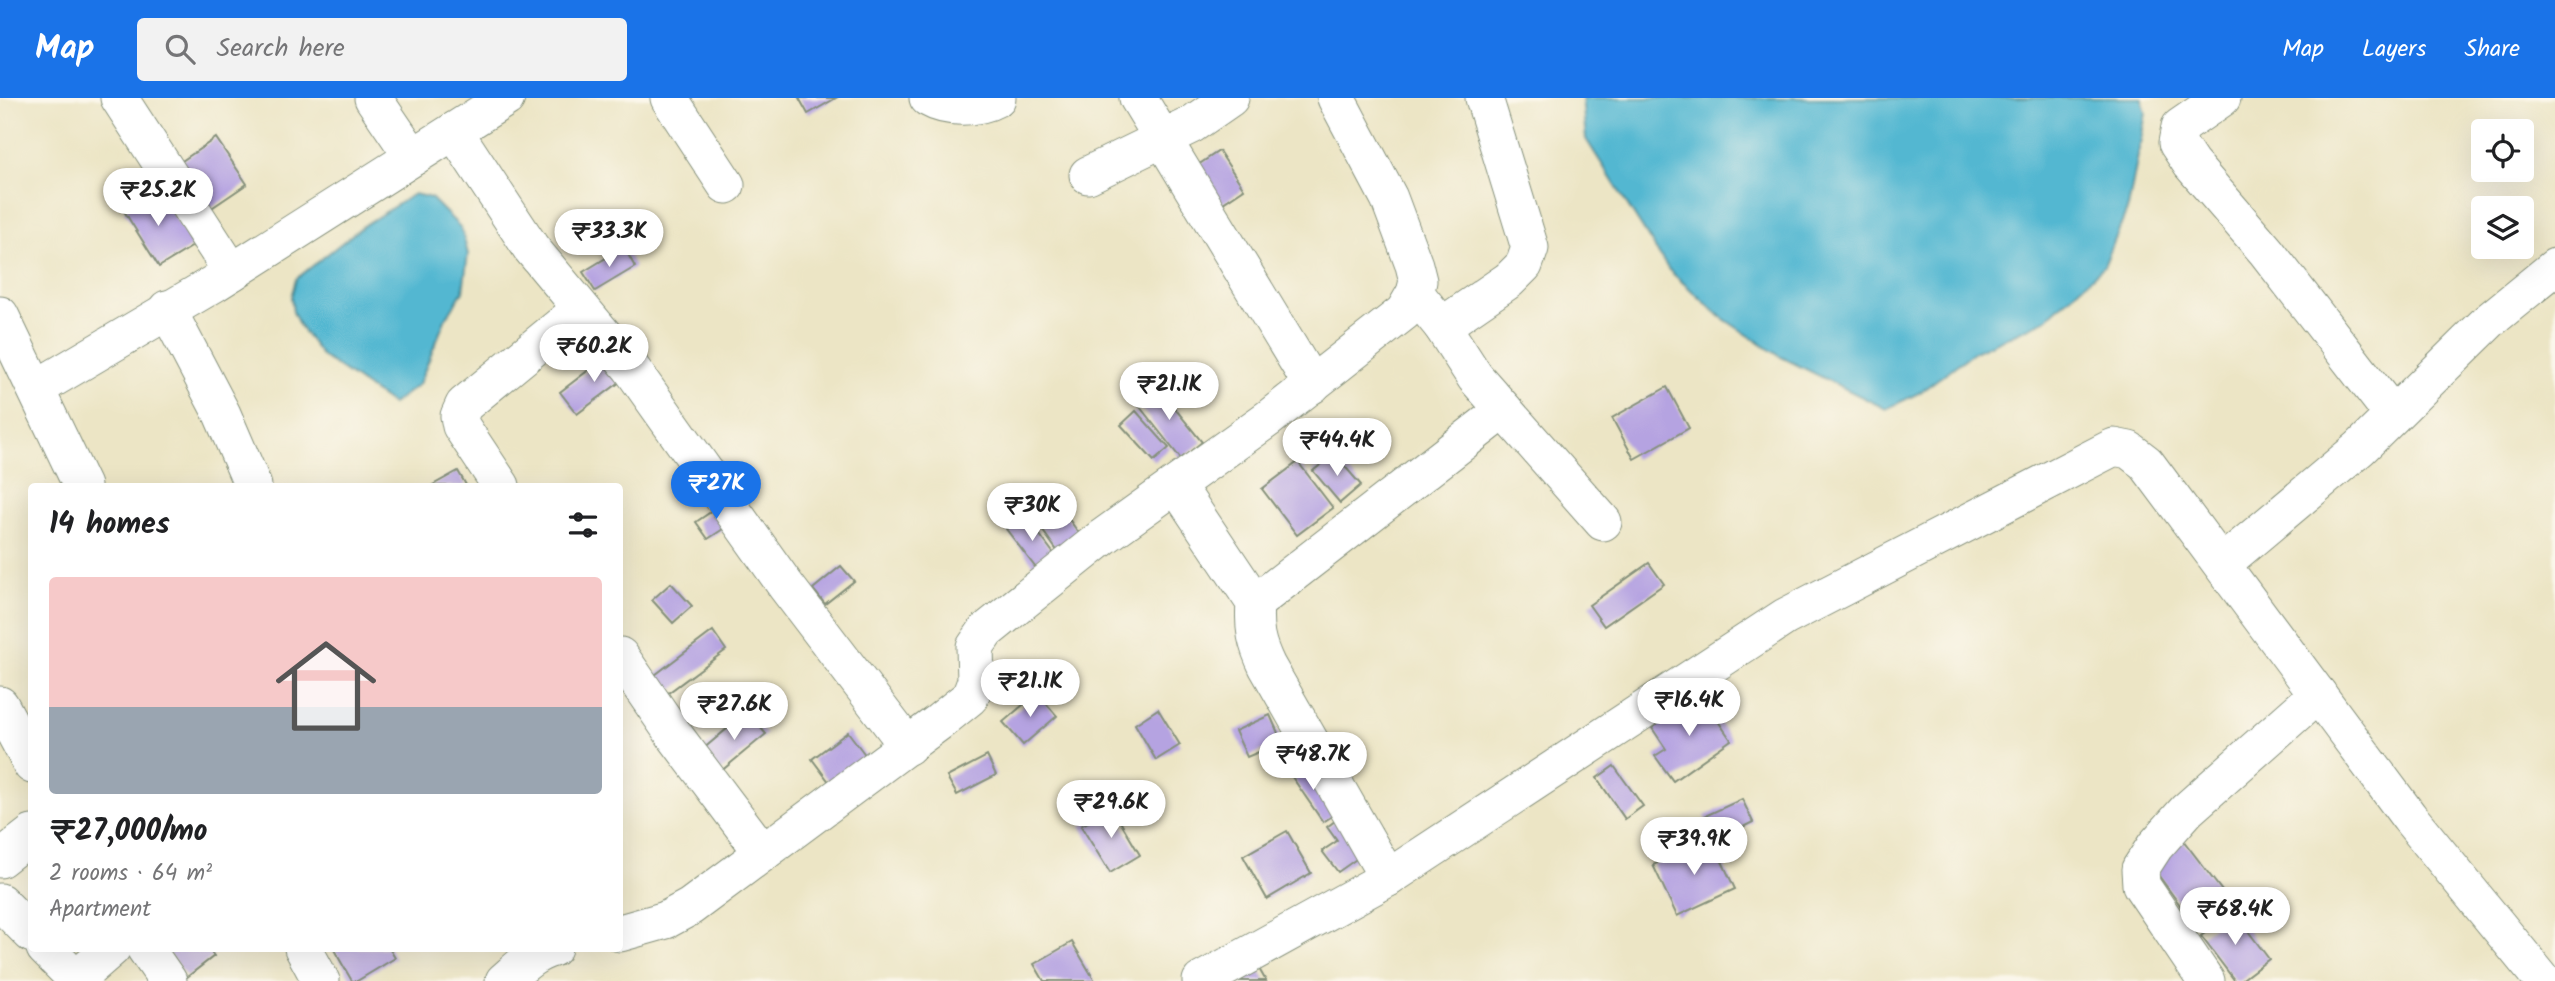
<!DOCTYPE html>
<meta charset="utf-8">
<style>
:root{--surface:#fff;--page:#f2f2f2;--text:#202124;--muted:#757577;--accent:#1a73e8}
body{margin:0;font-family:Kalam,sans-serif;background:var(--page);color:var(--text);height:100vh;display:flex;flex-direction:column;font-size:26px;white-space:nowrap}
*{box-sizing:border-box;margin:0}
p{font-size:23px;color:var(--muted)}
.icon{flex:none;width:38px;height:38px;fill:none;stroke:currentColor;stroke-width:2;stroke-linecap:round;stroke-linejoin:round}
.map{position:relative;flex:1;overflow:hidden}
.panel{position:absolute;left:28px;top:385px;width:595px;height:469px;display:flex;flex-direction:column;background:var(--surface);border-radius:7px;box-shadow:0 7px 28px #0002}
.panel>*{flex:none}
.fabs{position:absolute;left:2471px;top:21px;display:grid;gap:14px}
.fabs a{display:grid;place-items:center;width:63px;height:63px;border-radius:7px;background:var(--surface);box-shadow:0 7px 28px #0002;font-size:35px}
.price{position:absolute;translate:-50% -60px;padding:0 16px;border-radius:24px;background:#fff;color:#222;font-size:23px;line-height:46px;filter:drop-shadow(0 2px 4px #0008)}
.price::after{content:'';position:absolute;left:50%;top:42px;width:21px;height:16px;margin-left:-10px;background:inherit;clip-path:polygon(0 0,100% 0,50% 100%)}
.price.current{background:var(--accent);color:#fff}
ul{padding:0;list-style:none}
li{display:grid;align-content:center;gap:14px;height:371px;padding:0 21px}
li span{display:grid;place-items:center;height:217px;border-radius:7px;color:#555}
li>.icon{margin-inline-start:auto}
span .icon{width:126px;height:126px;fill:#fffc;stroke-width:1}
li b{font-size:30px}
h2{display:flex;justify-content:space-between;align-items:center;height:84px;padding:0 21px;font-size:30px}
header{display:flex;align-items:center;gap:42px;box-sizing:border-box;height:98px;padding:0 35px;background:var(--accent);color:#fff}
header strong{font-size:33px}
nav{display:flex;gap:38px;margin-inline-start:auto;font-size:24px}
.search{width:490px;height:63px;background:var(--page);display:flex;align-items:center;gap:18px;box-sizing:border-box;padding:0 24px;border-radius:7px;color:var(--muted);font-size:26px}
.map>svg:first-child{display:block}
.water{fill:#52b7d1;stroke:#387a82;stroke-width:2}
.building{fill:#b5a3e1}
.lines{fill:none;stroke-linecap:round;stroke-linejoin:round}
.street-casing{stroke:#86917c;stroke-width:39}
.street{stroke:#fff;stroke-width:37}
</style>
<header>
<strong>Map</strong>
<div class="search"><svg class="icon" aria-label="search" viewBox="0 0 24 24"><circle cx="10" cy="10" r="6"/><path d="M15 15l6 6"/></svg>Search here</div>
<nav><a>Map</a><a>Layers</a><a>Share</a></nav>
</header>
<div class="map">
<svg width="2555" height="883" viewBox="0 0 2555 883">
<rect width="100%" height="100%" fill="#fbf7ec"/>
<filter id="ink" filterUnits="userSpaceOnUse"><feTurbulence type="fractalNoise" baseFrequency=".0143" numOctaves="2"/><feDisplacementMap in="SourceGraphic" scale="14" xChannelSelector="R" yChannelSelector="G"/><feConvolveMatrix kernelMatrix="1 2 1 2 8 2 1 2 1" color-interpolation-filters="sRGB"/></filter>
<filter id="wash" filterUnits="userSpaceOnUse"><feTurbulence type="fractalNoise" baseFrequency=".00686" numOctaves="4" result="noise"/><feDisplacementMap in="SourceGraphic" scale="28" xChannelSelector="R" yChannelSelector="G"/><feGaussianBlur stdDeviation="1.57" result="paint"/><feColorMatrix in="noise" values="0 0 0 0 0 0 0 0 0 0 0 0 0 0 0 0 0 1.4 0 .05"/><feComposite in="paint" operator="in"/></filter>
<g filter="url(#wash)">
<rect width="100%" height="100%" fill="#ece5c5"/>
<g class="water">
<path d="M1582,0H2142L2146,15L2128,110L2104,168L2045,222L1974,254L1919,295L1886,311L1781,259L1721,219L1669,172L1586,41Z"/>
<path d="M414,96L431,100L461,130L468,156L463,193L445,222L419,286L392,306L322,258L299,227L293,214L291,199L296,181L363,128Z"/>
</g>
<g id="blocks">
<g class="building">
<path d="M799,0H836L808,16Z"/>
<path d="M216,40L247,86L210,111L179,65Z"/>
<path d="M1219,53L1244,91L1217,109L1192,71Z"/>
<path d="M158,92L193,148L159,169L124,113Z"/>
<path d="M624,149L635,169L595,193L583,174Z"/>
<path d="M611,255L628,278L577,316L560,294Z"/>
<path d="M1156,287L1202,344L1181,361L1136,304Z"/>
<path d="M1667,289L1689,330L1634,361L1612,320Z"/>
<path d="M1136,313L1169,350L1154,363L1121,327Z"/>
<path d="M1334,356L1361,387L1340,405L1313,373Z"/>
<path d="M1298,364L1333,410L1297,437L1262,391Z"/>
<path d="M458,373L466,387L463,388H431Z"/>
<path d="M724,405L735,423L708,441L696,424Z"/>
<path d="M1057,405L1084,442L1061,458L1035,422Z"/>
<path d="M1025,417L1057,460L1039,474L1006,431Z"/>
<path d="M1649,465L1664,486L1604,528L1589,507Z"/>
<path d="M841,468L854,483L825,506L813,491Z"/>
<path d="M671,485L692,508L673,525L652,502Z"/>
<path d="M713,533L726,552L664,598L651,580Z"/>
<path d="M1037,595L1057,618L1023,647L1003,624Z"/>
<path d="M1700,597L1731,642L1673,683L1655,658L1666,651L1652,630Z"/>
<path d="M1158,611L1180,647L1156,662L1135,626Z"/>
<path d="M747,614L766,636L720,674L702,652Z"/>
<path d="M1270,617L1282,644L1247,659L1235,633Z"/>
<path d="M848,634L866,658L830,685L812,661Z"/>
<path d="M987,658L996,677L957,697L947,679Z"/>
<path d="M1302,663L1338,714L1323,724L1288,673Z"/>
<path d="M1614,668L1643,708L1625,721L1597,680Z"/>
<path d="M1742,701L1753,724L1717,742L1705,718Z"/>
<path d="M1112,710L1140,757L1110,775L1081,728Z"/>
<path d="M1344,716L1369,752L1338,774L1322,753L1337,743L1327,729Z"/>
<path d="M1287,733L1311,775L1267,801L1243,758Z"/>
<path d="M1711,740L1735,791L1677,818L1653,767Z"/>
<path d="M2183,742L2222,793L2188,818L2151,767Z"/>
<path d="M2233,813L2269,861L2240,883H2235L2201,838Z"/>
<path d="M1072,844L1095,883H1044L1034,866Z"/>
<path d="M165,850H208L214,858L187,879Z"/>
<path d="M333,850H389L395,860L357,883H352Z"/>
<path d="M1258,869L1266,883H1235Z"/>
</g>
</g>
</g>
<g filter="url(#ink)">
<use href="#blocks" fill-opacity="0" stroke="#86917c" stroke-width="2"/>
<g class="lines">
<g class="street-casing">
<g id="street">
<path d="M119,0L232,174"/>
<path d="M373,0L413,59"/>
<path d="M669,0L726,87"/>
<path d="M928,0C947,11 977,11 997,0"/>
<path d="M1138,0L1312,287"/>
<path d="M2222,0L2180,29L2177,45L2191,66L2266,153L2393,317"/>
<path d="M454,33L531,150L631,270L786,488L908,648"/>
<path d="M1088,77L1191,27L1230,0"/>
<path d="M1415,195L1442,228L1475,279L1603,424"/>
<path d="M167,211L222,316L253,388"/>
<path d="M0,217L82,388"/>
<path d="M1442,228L1509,182L1524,167L1530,150L1484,0"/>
<path d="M37,290L215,185L506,0"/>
<path d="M1176,387L1255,505C1253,531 1256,545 1267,568L1388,780"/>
<path d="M501,388L461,328L459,318L464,307L581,211"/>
<path d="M2222,466L2360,350L2490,222L2555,169"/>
<path d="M1255,505L1504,312"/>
<path d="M620,558L675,638L763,755"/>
<path d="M0,607L32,667"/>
<path d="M0,761L32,736"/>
<path d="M0,804L32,836"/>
<path d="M620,835L666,822L690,809L939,624L970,599L976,583L975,549L986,533L1103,439L1269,320L1404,214L1415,195L1418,183L1414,167L1389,100L1336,0"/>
<path d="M45,850L76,881"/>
<path d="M145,850L168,883"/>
<path d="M303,850L321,883"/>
<path d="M74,883L112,850"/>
<path d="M504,883C519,870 533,855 553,850"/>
<path d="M1201,883L1388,780L1785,519L2114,349L2129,352L2146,365L2409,719L2543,883"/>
<path d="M2206,883L2141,787L2140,771L2155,748L2187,712L2318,596"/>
</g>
</g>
<use href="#street" class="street"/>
</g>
</g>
</svg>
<div class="fabs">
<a><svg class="icon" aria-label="locate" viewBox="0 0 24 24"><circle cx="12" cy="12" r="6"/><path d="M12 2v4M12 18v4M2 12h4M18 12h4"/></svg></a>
<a><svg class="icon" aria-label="layers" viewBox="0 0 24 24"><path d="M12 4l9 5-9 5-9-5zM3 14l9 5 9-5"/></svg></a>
</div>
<b class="price" style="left:158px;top:130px">₹25.2K</b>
<b class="price" style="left:609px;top:171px">₹33.3K</b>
<b class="price" style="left:594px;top:286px">₹60.2K</b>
<b class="price" style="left:1169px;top:324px">₹21.1K</b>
<b class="price" style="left:1337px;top:380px">₹44.4K</b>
<b class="price current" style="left:716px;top:423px">₹27K</b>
<b class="price" style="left:1032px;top:445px">₹30K</b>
<b class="price" style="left:1030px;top:621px">₹21.1K</b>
<b class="price" style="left:1689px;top:640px">₹16.4K</b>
<b class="price" style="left:734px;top:644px">₹27.6K</b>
<b class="price" style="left:1313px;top:694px">₹48.7K</b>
<b class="price" style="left:1111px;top:742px">₹29.6K</b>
<b class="price" style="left:1694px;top:779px">₹39.9K</b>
<b class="price" style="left:2235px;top:849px">₹68.4K</b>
<section class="panel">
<h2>14 homes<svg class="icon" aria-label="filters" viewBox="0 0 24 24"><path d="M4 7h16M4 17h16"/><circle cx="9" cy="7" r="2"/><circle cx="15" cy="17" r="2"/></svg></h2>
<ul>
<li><span style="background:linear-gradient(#f6c9c9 60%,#9aa5b1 0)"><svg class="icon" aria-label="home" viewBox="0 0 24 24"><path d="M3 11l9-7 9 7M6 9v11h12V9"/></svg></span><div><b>₹27,000/mo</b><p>2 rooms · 64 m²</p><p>Apartment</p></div></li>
</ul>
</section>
</div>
